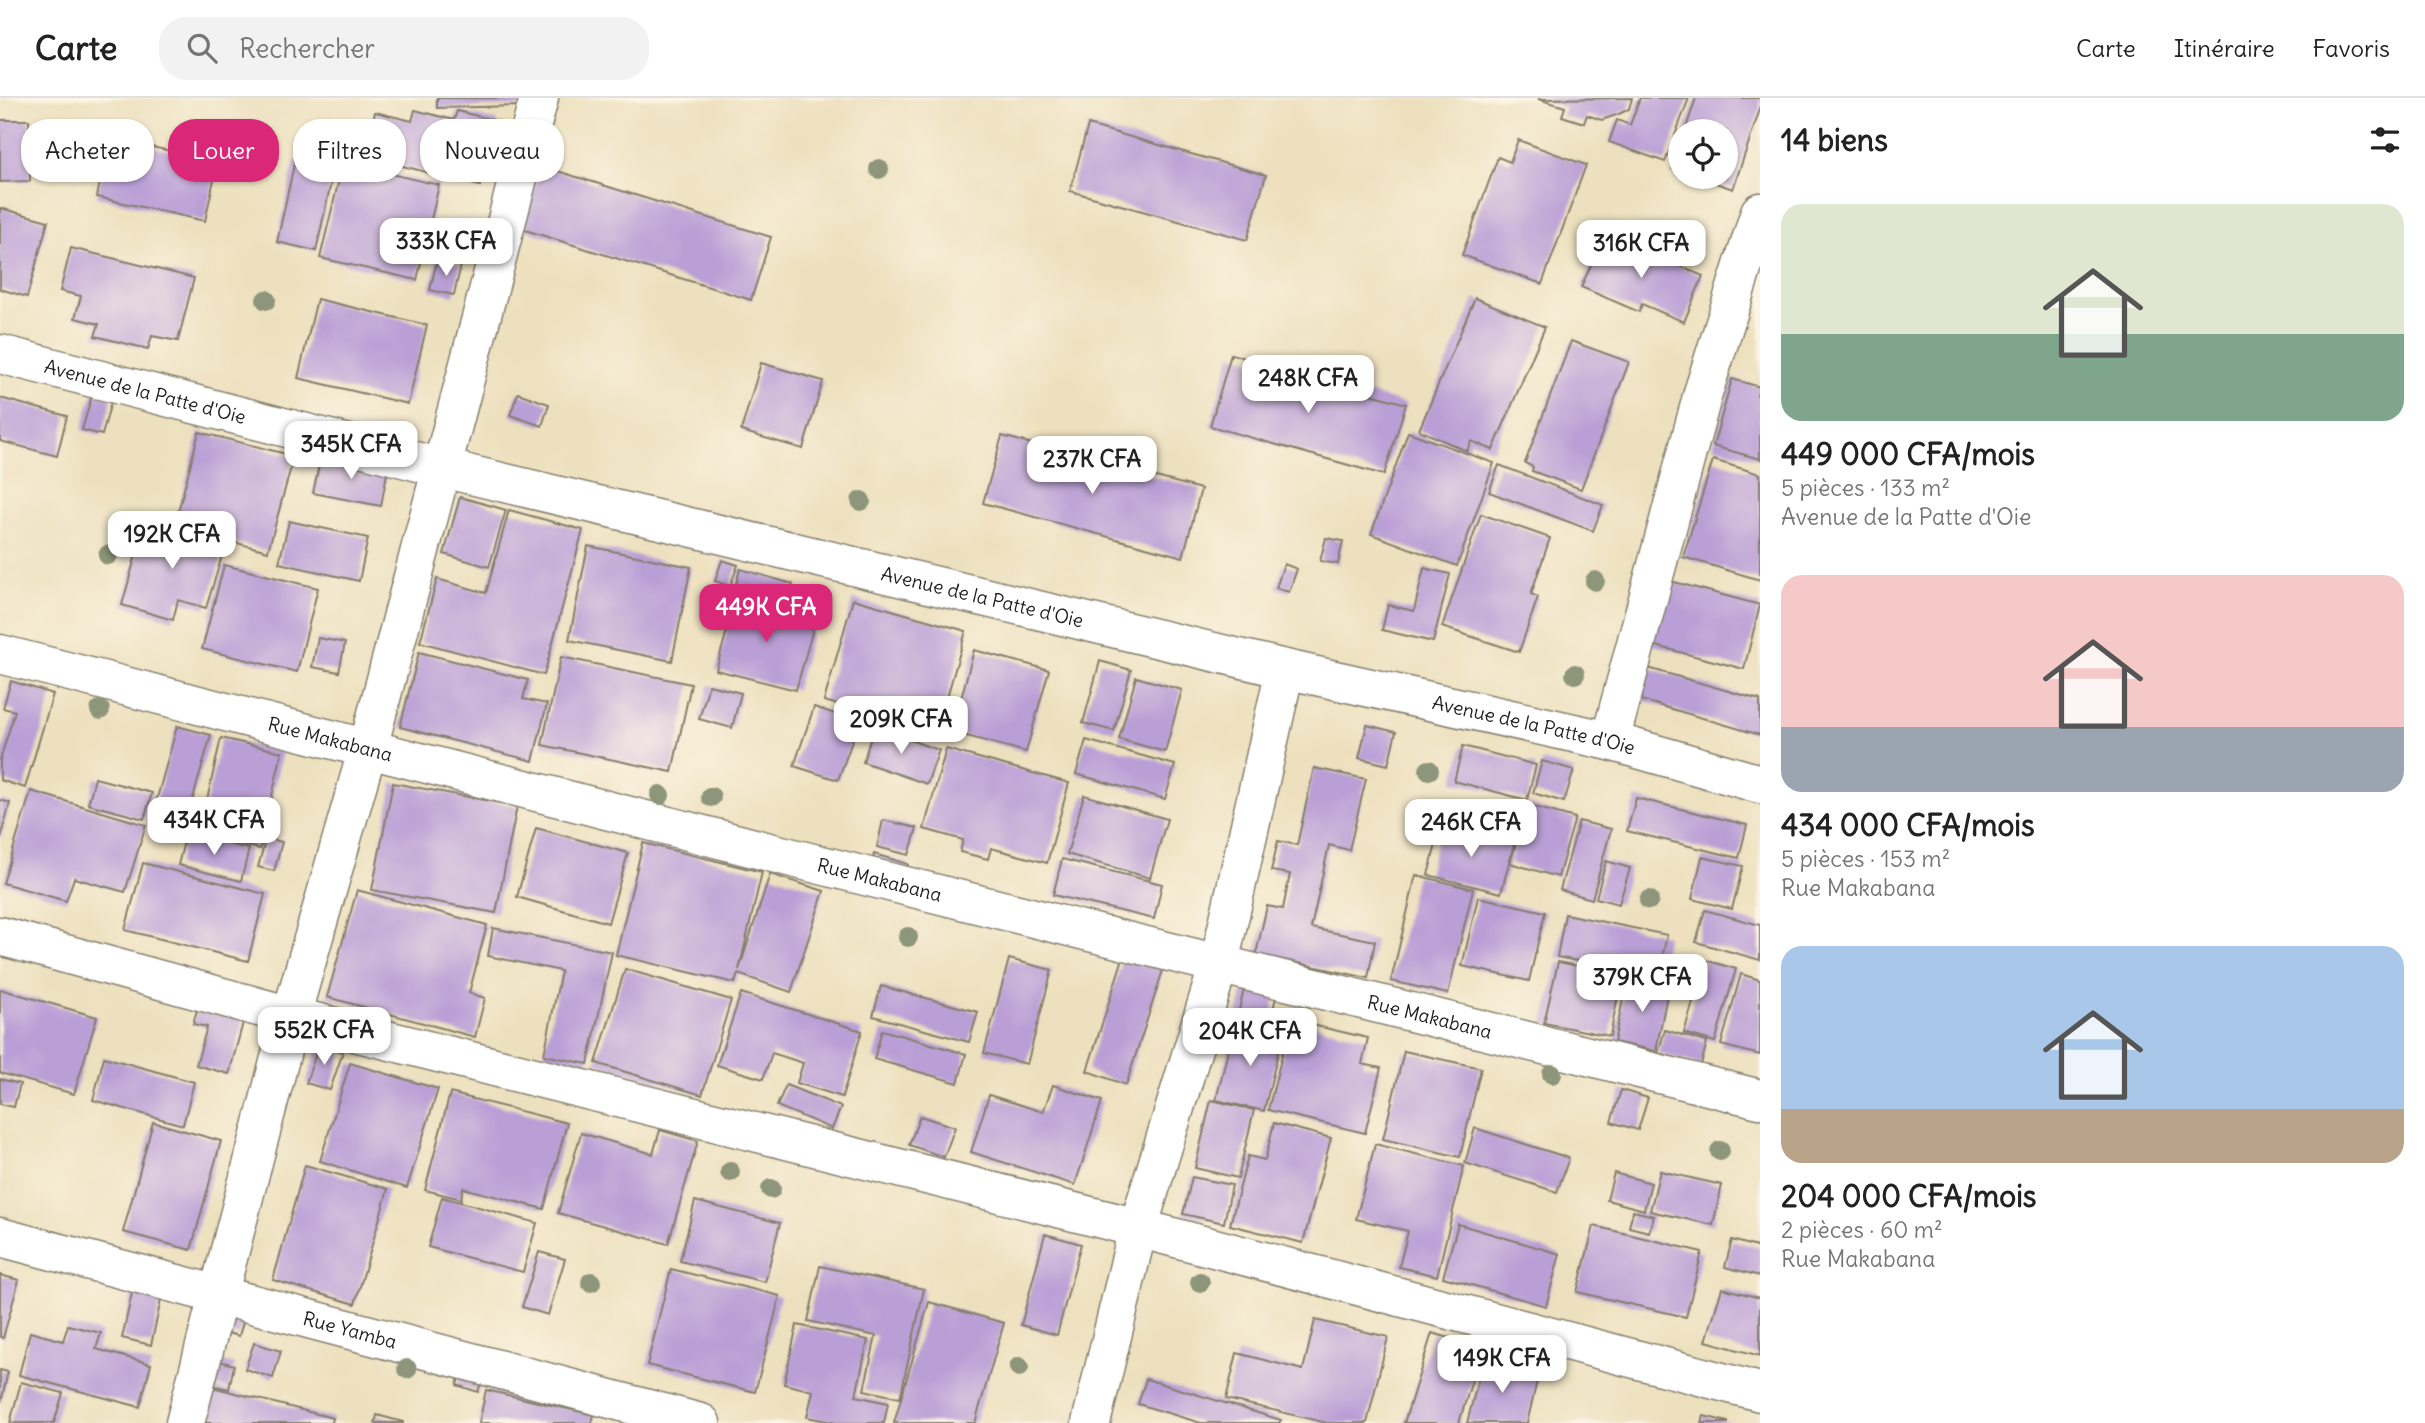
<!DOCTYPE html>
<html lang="fr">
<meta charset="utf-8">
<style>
:root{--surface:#fff;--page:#f2f2f2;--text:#222;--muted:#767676;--line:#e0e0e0;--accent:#db2777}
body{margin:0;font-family:Delius,sans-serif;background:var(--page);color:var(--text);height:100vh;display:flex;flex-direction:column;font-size:26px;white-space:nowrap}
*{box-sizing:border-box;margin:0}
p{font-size:23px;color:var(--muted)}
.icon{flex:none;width:38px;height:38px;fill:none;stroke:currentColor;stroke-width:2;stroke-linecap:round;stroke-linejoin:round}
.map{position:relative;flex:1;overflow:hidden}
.drawer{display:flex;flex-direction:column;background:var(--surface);width:665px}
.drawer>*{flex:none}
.banner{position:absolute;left:21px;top:21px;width:665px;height:63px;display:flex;gap:14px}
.controls{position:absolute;left:1668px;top:21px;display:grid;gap:14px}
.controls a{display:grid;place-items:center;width:70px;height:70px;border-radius:50%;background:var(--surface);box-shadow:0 2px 5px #0004;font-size:35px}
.price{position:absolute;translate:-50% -60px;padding:0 16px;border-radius:14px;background:#fff;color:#222;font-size:23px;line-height:46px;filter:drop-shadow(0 2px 4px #0008)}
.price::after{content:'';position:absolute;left:50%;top:42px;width:21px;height:16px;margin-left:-10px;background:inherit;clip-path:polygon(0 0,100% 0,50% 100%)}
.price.on{background:var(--accent);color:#fff}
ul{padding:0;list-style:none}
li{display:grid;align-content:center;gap:14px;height:371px;padding:0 21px}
li span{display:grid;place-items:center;height:217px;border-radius:21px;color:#555}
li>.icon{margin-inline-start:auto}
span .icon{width:126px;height:126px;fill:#fffc;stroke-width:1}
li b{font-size:30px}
h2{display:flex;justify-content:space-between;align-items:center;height:84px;padding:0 21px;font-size:30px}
.tag{padding:0 24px;border-radius:28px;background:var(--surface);box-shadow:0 2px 5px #0004;font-size:24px;line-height:63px}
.tag.on{background:var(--accent);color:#fff}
header{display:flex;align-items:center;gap:42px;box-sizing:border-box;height:98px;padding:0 35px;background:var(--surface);border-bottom:2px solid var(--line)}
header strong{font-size:33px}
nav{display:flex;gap:38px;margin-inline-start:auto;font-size:24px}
.search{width:490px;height:63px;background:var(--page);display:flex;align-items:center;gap:18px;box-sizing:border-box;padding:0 24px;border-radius:28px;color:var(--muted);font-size:26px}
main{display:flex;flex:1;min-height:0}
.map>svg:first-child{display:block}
.building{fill:#ba9fd6}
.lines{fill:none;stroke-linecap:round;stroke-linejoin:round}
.minor-casing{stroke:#847e6d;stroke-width:41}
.minor{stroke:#fff;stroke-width:38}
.tree{fill:#8d957a}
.labels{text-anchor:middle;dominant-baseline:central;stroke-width:5;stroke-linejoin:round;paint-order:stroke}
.street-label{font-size:19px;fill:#1c1c1c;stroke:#fcf5e5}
</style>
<header>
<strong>Carte</strong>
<div class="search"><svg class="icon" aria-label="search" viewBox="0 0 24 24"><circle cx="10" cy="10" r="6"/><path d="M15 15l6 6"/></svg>Rechercher</div>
<nav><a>Carte</a><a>Itinéraire</a><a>Favoris</a></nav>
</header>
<main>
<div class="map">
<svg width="1760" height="1325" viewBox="0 0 1760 1325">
<rect width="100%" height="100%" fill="#fcf5e5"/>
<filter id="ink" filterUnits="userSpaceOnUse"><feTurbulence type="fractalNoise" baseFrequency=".0143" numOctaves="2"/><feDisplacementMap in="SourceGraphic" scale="14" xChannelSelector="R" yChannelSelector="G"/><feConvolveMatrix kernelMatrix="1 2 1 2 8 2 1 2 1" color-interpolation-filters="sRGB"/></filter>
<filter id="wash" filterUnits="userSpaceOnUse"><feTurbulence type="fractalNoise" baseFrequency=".00686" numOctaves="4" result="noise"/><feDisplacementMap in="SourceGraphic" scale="28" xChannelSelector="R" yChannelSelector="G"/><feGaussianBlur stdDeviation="1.57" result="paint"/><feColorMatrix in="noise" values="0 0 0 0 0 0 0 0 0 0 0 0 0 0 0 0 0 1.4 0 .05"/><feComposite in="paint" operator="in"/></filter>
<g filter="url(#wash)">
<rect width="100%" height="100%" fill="#ede0be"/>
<g id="blocks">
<g class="building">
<path d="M437,0H520L521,8L437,10Z"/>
<path d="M1632,0L1629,11L1619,16L1602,22L1587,17L1584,25L1562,18L1565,9L1538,1Z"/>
<path d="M1640,0H1689L1665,64L1609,44L1617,22L1630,27Z"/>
<path d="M1696,0H1760V11L1733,91L1698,79H1726V33H1685Z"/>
<path d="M415,12L454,22L457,13L498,23L480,88L364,58L375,14L412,23Z"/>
<path d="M0,22H29L30,83L0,84Z"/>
<path d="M1088,27L1266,77L1247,142L1070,93Z"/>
<path d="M109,40L218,63L205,123L97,99Z"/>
<path d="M1518,42L1586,67L1542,186L1462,157L1498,59L1510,64Z"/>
<path d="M1680,50V73L1672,71Z"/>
<path d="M295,62L334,71L316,153L277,144Z"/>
<path d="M343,65L439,87L417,182L320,160Z"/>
<path d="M541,68L771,139L751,202L522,131Z"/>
<path d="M0,110L48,123L27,199L0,191Z"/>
<path d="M1605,136L1703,178L1684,224L1642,206L1639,214L1581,189Z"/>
<path d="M71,150L194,180L178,243L152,238L148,251L95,238L99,226L75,220L81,198L60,193Z"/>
<path d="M437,162L461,167L454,197L430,192Z"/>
<path d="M1475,200L1545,229L1493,352L1471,343L1467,353L1419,332Z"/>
<path d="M317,201L427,227L408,306L298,280Z"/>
<path d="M1571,243L1629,264L1581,391L1532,373L1533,369L1525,365Z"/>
<path d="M1231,256L1406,306L1384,377L1210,328Z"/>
<path d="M761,265L823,283L803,351L741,333Z"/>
<path d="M1732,281L1760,289L1757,297L1760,298V361L1713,348Z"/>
<path d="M93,294L112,300L102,337L82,332Z"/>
<path d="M518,295L549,306L542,328L510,317Z"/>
<path d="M0,300L67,318L57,358L0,343Z"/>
<path d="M199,334L294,358L268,453L174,429Z"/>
<path d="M1408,334L1494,365L1457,468L1371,436Z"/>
<path d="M1002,338L1201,391L1183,459L983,405Z"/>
<path d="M321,358L388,370L381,408L313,395Z"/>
<path d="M1713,362L1760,376V482L1683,459Z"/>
<path d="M1499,367L1603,407L1593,433L1489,394Z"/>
<path d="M460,399L506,412L489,469L444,456Z"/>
<path d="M509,412L583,432L544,577L420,544L437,481L486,495Z"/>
<path d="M1481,416L1550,440L1531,496L1538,499L1519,554L1442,529Z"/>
<path d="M289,423L368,440L359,483L279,465Z"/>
<path d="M145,424L225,448L206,510L178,502L173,522L122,507Z"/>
<path d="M1326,440L1343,443L1338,466L1320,463Z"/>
<path d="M588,448L691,469L672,563L569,542Z"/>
<path d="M722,462L738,467L730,488L715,483Z"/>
<path d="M1284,466L1297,471L1289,494L1276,490Z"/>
<path d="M224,467L318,490L297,574L202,551Z"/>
<path d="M1424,470L1450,476L1433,544L1382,532L1388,507L1414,513Z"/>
<path d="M740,471L793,486L787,508L734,494Z"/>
<path d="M1663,481L1760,507L1744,571L1645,545Z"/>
<path d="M736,500L816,520L796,592L716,572Z"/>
<path d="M853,501L966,533L937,634L824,603Z"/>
<path d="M318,540L345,545L339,574L312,569Z"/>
<path d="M974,552L1049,572L1026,654L952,634Z"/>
<path d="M419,554L528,582L523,601L547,606L533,663L400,629Z"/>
<path d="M561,559L691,586L672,674L542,647Z"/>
<path d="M1100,563L1131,572L1114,633L1083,625Z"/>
<path d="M1634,566L1760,602V637L1624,597Z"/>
<path d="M1136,579L1182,592L1165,654L1119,641Z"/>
<path d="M11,583L53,596L25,690L0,682V662L15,613L3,610Z"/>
<path d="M709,587L741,595L732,630L699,621Z"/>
<path d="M814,609L859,624L838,682L794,668Z"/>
<path d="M1367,627L1396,634L1388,667L1359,660Z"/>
<path d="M177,628L211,637L184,732L151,722Z"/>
<path d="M874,630L939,652L927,686L863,664Z"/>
<path d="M221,640L282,654L260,751L199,737Z"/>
<path d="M1086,642L1175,667L1165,701L1076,676Z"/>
<path d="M1463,648L1536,667L1527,702L1454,683Z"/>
<path d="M946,651L1069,685L1047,765L991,750L988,761L960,754L963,742L924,731Z"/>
<path d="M1542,663L1574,672L1564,704L1533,695Z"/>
<path d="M1314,670L1366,681L1349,752L1329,747L1311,830L1375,843L1368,880L1256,856L1267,808L1283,811L1290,776L1271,773L1278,743L1297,747Z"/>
<path d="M95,680L152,695L144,721L88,706Z"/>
<path d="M393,685L517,708L496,815L372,792Z"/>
<path d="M31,693L146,727L125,794L74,780L66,803L3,785Z"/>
<path d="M1084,697L1167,721L1150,780L1067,756Z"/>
<path d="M1636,700L1747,727L1739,760L1627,733Z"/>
<path d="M0,702L10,705L1,740H0Z"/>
<path d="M1528,707L1575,720L1558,779L1510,765Z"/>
<path d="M883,722L917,730L909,757L877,749Z"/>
<path d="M1579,723L1611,731L1592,801L1560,792Z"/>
<path d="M1441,727L1514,746L1501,795L1428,777Z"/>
<path d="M536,730L628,755L608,825L517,799Z"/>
<path d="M186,736L249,751L241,783L178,767Z"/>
<path d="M266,740L282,744L274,773L258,769Z"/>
<path d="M643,745L762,774L739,872L770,776L824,793L791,894L738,876L735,885L616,857Z"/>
<path d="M874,756L908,766L905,779L871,770Z"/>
<path d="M1702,759L1743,768L1732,811L1692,801Z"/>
<path d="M1062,761L1162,786L1154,821L1053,797Z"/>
<path d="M1606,763L1630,770L1619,806L1596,800Z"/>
<path d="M143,765L265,796L248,863L125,832Z"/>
<path d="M1416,777L1473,791L1448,896L1391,883Z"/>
<path d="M357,792L487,827L469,895L485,900L475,939L327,899Z"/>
<path d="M1478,799L1545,814L1529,883L1462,868Z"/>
<path d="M1705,812L1760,827V862L1696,844Z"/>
<path d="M1565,816L1667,837L1658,879L1557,859Z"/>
<path d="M493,830L612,854L588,966L544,957L561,873L488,858Z"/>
<path d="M1124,857L1164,869L1126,987L1087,973Z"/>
<path d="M1009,861L1052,872L1027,966L984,955Z"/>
<path d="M1705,862L1736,871L1715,944L1684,935Z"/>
<path d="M1558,864L1622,877L1610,938L1544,925Z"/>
<path d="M625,871L731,902L702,997L596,965Z"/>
<path d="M1741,876L1760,882V957L1721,947Z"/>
<path d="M1628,878L1669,887L1656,953L1614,944Z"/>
<path d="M881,888L978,914L969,944L873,918Z"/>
<path d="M0,891L97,919L74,996L0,975Z"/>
<path d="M1244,891L1276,899L1269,928L1237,920Z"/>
<path d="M741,895L862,933L842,999L797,985L803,965L772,955L763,981L717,967Z"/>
<path d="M198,908L244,921L229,976L196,967L207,929L193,926Z"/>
<path d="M1291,922L1368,940L1362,966L1381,970L1365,1035L1268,1012Z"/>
<path d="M1234,928L1261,935L1262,929L1283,934L1264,1013L1216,1002Z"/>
<path d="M882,932L966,956L958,985L874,961Z"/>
<path d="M1665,932L1707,944L1701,967L1658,955Z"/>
<path d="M319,946L343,954L330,992L306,985Z"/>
<path d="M1404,953L1481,970L1460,1059L1383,1041Z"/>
<path d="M104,959L194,984L183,1027L93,1002Z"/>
<path d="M350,965L438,991L407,1090L320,1063Z"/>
<path d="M0,981L20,986L14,1009L0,1006Z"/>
<path d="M786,987L841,1009L832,1031L777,1008Z"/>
<path d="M1053,987L1102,1003L1075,1087L971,1054L989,997L1043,1014Z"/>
<path d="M1621,992L1648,1000L1638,1032L1611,1024Z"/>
<path d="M450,995L567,1025L544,1111L463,1090L461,1101L425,1092Z"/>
<path d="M1211,1002L1254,1012L1238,1080L1195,1070Z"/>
<path d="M920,1018L955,1029L944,1059L909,1047Z"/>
<path d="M153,1024L221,1043L191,1152L123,1134Z"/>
<path d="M1274,1025L1331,1040L1303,1145L1230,1127L1248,1058L1265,1062Z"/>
<path d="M1475,1030L1569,1060L1557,1094L1465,1065Z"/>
<path d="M660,1032L698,1043L668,1146L558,1115L581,1035L653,1056Z"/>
<path d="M1375,1046L1464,1068L1437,1178L1399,1169L1408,1133L1356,1121Z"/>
<path d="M305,1067L388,1091L355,1206L273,1182Z"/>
<path d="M1660,1073L1722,1087L1713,1127L1650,1113Z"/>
<path d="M1614,1075L1651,1085L1644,1112L1607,1102Z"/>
<path d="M1192,1079L1232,1087L1224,1125L1183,1116Z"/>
<path d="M442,1099L537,1125L523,1174L428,1149Z"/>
<path d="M695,1103L780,1125L765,1184L680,1163Z"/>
<path d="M1633,1113L1654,1118L1649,1134L1629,1129Z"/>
<path d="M1458,1126L1560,1156L1546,1208L1443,1179Z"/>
<path d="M1594,1128L1702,1154L1686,1219L1577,1194Z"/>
<path d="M1045,1136L1081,1146L1057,1237L1021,1227Z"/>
<path d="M1732,1142L1760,1150V1178L1725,1169Z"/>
<path d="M539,1154L565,1161L548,1217L522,1209Z"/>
<path d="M820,1168L924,1191L900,1300L864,1292L876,1238L808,1223Z"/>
<path d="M671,1171L780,1198L755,1294L647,1267Z"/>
<path d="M0,1177L19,1182L3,1240L0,1239Z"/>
<path d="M134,1186L163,1193L151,1247L122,1240Z"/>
<path d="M1722,1190L1760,1200V1258L1706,1243Z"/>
<path d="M929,1204L1004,1225L975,1325H894Z"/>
<path d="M230,1213L245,1217L239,1238L224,1234Z"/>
<path d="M1315,1222L1388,1239L1367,1325H1327L1226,1301L1237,1255L1303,1272Z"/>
<path d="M68,1227L101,1235L96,1251L151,1266L140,1309L19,1277L30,1234L63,1243Z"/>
<path d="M797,1227L868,1242L856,1298L888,1305L884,1325H836L807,1319L813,1293L784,1286Z"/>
<path d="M1432,1235L1482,1249L1459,1325H1404Z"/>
<path d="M254,1245L281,1253L273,1280L245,1271Z"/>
<path d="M1485,1255L1496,1257L1494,1267L1538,1279L1527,1325H1467Z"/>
<path d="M213,1261L234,1267L229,1291L207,1286Z"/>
<path d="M462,1268L484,1275L478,1294L457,1287Z"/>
<path d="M0,1272L8,1274L1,1304H0Z"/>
<path d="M1146,1281L1281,1322L1279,1325H1201L1138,1306Z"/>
<path d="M21,1284L63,1295L54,1325H10Z"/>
<path d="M212,1289L333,1320L332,1325H203Z"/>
<path d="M486,1292L594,1317L592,1325H479Z"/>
<path d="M377,1317L403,1324V1325H375Z"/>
<path d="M1704,1318L1728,1324V1325H1702Z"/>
</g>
</g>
</g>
<g filter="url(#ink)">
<use href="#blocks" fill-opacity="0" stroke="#847e6d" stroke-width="2"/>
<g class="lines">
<g class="minor-casing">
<g id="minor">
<path id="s1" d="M0,256L442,370L1285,571L1610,643L1760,686"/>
<path id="s2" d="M0,556L781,757L1760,1001"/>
<path d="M1610,643L1703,295L1760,114"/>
<path d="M0,838L291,918L1138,1130L1760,1294"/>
<path id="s3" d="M0,1139L701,1325"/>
<path d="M185,1325L291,918L368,650L539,0"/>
<path d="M1091,1325L1138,1130L1219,866L1285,571"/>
</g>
</g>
<use href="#minor" class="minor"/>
</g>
<g class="tree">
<circle cx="879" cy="71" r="10"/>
<circle cx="266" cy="202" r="10"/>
<circle cx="861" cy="403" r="10"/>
<circle cx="108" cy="457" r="10"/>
<circle cx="1595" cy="483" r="10"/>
<circle cx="1575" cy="576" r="10"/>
<circle cx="100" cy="612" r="10"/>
<circle cx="1429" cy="672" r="10"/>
<circle cx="660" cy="697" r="10"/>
<circle cx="711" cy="699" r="10"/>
<circle cx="1649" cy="802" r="10"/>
<circle cx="908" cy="839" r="10"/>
<circle cx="1552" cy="976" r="10"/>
<circle cx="1720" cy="1053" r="10"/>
<circle cx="730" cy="1074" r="10"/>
<circle cx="771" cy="1091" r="10"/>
<circle cx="591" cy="1184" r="10"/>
<circle cx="1200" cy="1184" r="10"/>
<circle cx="1019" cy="1269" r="10"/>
<circle cx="407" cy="1271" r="10"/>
</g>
</g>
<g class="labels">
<g class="street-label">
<text stroke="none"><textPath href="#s1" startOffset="150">Avenue de la Patte d'Oie</textPath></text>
<text stroke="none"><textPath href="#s1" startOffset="1012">Avenue de la Patte d'Oie</textPath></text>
<text stroke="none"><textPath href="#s1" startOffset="1578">Avenue de la Patte d'Oie</textPath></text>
<text stroke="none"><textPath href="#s2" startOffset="341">Rue Makabana</textPath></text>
<text stroke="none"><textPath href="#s2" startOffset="908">Rue Makabana</textPath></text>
<text stroke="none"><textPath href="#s2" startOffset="1475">Rue Makabana</textPath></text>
<text stroke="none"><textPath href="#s3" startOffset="362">Rue Yamba</textPath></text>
</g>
</g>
</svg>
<div class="controls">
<a><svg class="icon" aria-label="locate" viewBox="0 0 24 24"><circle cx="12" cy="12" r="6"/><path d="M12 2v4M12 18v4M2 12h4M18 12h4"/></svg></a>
</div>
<b class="price" style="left:446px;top:180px">333K CFA</b>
<b class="price" style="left:1641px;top:182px">316K CFA</b>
<b class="price" style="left:1308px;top:317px">248K CFA</b>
<b class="price" style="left:351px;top:383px">345K CFA</b>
<b class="price" style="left:1092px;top:398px">237K CFA</b>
<b class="price" style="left:172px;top:473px">192K CFA</b>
<b class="price on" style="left:766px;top:546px">449K CFA</b>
<b class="price" style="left:901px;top:658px">209K CFA</b>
<b class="price" style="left:214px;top:759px">434K CFA</b>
<b class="price" style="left:1471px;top:761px">246K CFA</b>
<b class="price" style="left:1642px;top:916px">379K CFA</b>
<b class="price" style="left:324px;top:969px">552K CFA</b>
<b class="price" style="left:1250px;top:970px">204K CFA</b>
<b class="price" style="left:1502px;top:1297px">149K CFA</b>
<div class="banner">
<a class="tag">Acheter</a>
<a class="tag on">Louer</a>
<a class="tag">Filtres</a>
<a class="tag">Nouveau</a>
</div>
</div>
<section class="drawer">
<h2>14 biens<svg class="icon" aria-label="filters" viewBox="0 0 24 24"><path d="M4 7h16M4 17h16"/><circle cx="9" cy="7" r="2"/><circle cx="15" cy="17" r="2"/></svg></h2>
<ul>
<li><span style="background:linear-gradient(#dfe7d0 60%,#7fa58c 0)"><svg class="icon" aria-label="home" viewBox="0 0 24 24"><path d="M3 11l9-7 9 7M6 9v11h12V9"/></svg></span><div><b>449 000 CFA/mois</b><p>5 pièces · 133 m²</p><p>Avenue de la Patte d'Oie</p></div></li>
<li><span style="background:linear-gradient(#f6c9c9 70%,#9aa5b1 0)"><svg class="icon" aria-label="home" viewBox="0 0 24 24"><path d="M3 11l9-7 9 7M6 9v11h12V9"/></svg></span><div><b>434 000 CFA/mois</b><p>5 pièces · 153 m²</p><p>Rue Makabana</p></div></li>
<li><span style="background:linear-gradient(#a9c7e8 75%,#b9a48a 0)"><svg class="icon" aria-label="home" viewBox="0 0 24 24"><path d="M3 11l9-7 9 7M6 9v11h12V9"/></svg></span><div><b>204 000 CFA/mois</b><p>2 pièces · 60 m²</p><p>Rue Makabana</p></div></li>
</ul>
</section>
</main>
